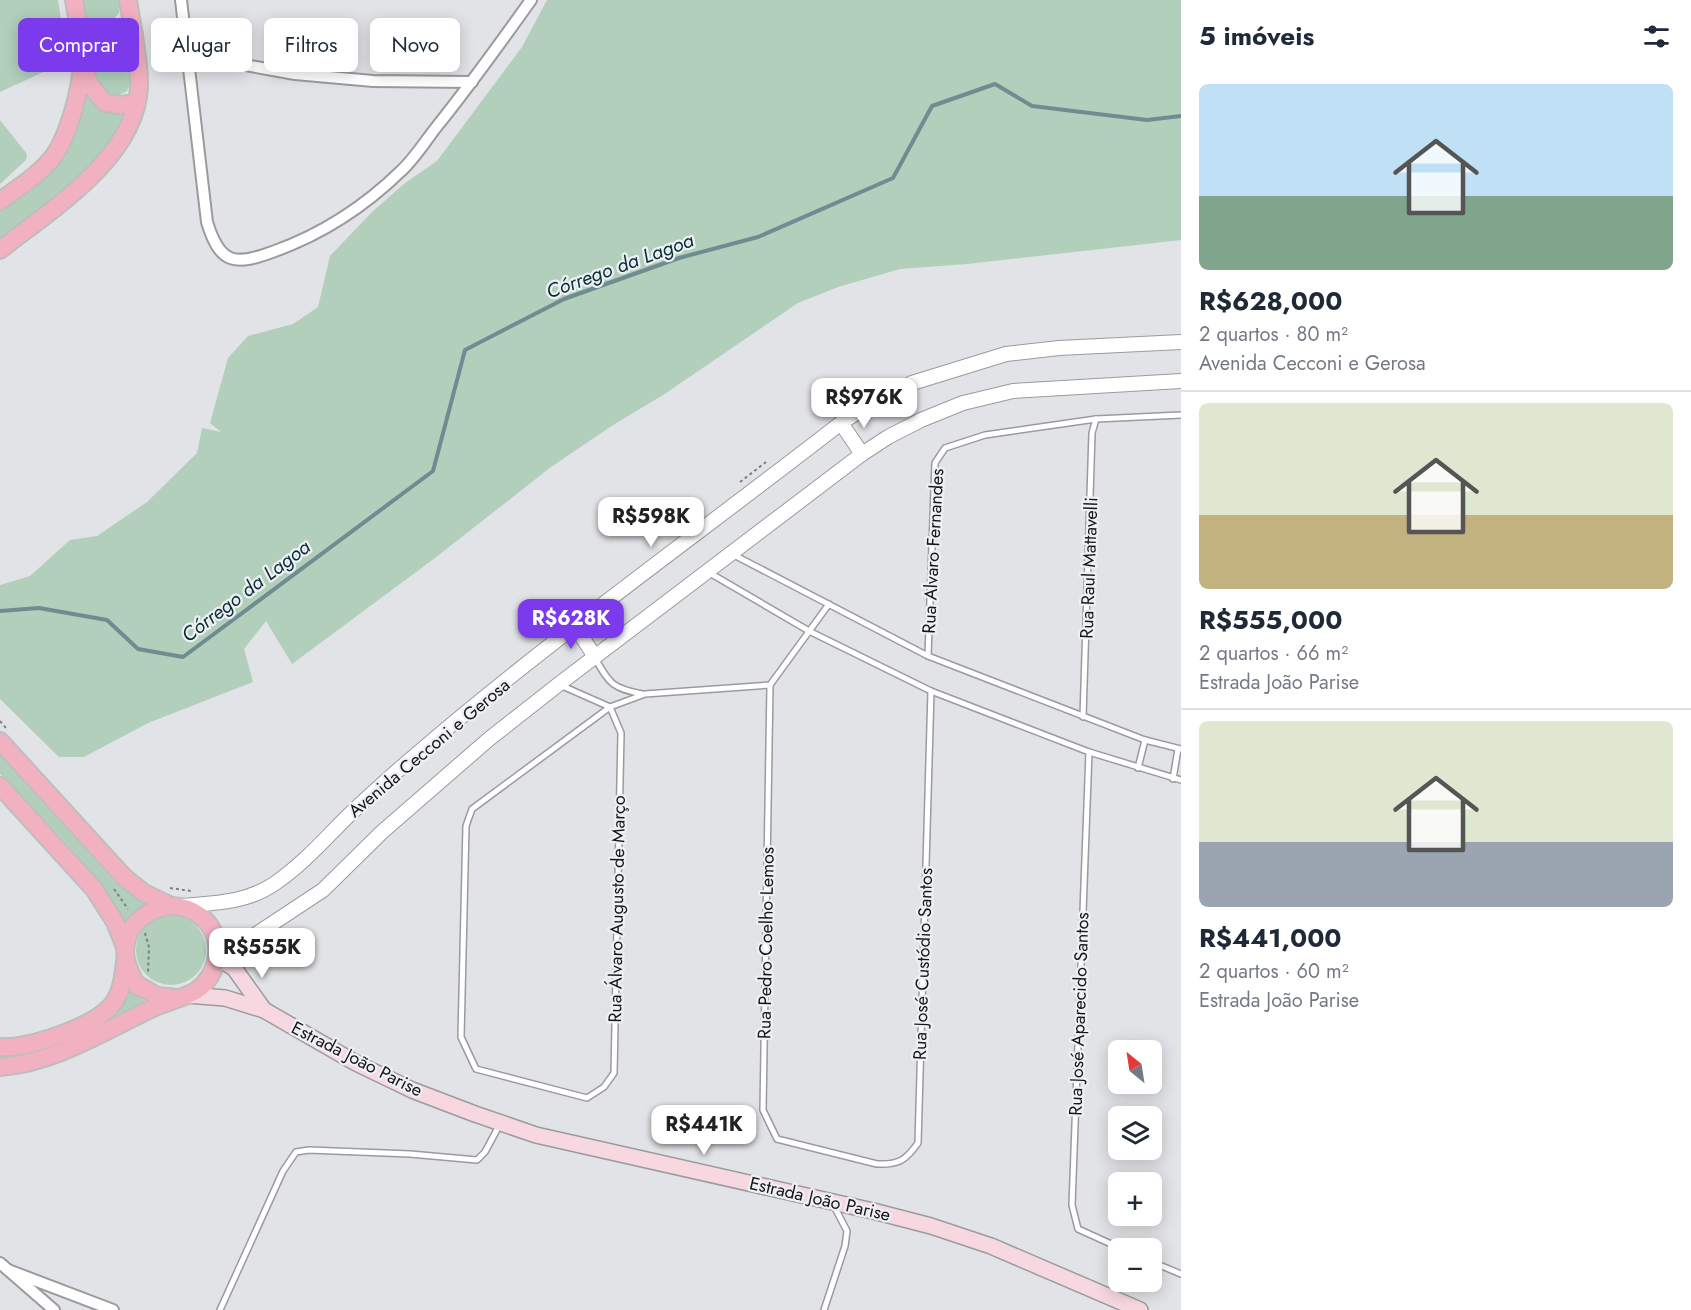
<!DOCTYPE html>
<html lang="pt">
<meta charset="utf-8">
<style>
:root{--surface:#fff;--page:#f2f2f3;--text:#1f2937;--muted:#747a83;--line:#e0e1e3;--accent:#7c3aed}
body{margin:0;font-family:Jost,sans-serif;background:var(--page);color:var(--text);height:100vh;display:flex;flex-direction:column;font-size:22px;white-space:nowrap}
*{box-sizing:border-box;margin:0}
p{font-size:20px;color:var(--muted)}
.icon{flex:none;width:33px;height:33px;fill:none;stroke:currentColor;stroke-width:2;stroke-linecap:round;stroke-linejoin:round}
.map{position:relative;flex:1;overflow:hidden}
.drawer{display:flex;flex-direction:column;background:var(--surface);width:510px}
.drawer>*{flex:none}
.banner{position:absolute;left:18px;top:18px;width:570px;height:54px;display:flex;gap:12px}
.needle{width:39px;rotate:330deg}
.controls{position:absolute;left:1108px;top:1040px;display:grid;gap:12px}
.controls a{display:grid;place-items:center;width:54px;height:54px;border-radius:9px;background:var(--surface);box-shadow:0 3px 15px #0003;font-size:30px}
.price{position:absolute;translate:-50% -51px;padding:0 14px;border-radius:12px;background:#fff;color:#222;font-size:20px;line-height:39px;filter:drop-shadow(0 2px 3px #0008)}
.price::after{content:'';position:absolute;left:50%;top:36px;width:18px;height:14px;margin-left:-9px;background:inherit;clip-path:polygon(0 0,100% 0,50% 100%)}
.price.selected{background:var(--accent);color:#fff}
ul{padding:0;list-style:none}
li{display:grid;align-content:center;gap:12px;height:318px;padding:0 18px}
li+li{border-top:2px solid var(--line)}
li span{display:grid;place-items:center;height:186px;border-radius:9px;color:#555}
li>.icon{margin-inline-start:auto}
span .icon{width:108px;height:108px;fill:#fffc;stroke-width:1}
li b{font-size:26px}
h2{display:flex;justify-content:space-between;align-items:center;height:72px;padding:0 18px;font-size:26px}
.tag{padding:0 21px;border-radius:9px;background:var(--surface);box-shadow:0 3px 15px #0003;font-size:21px;line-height:54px}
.tag.selected{background:var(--accent);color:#fff}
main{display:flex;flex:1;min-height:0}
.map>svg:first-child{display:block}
.green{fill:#b1cfbb}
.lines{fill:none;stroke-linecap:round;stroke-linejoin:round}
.stream{stroke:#708c93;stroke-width:4}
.service-casing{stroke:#9a9b9e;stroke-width:8}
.minor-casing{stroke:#9a9b9e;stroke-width:14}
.tertiary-casing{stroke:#9a9b9e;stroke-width:16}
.secondary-casing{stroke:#9a9b9e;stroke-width:18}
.primary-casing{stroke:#bdbebe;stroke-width:20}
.path{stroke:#7e7f81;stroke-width:2;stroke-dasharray:3 3;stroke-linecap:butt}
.service{stroke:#fff;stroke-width:5}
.minor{stroke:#fff;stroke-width:10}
.tertiary{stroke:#fff;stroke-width:14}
.secondary{stroke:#f8d8e0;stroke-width:15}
.primary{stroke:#f2b1c1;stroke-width:16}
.labels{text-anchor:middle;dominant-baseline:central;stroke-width:4.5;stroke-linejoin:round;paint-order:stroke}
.street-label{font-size:18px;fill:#151617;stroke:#eff0f3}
.water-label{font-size:20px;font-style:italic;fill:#072f37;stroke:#eff0f3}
</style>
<main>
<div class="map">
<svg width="1181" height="1310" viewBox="0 0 1181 1310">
<rect width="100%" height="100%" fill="#e2e3e6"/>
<g class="green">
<path d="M0,0H58L67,61L0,92Z"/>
<path d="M81,0H119V13L112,21L96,24C84,19 83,12 81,0Z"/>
<path d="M547,0H1181V240L967,264L900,269L838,287L798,303L663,395L613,425L551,467L435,558L292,664L266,621L244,649L253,682L148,723L84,757H59L0,699V585L30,576L70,540L97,536L147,502L197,453L202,428L221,432L210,423L228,358L248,336L293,324L318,307L330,256L372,212L405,183L437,161L522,47Z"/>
<path d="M113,37C128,44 135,77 127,91L112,99L95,82L92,49C95,39 103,38 113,37Z"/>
<path d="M87,97C97,109 108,114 124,114C120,124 117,135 111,144C87,177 33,212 0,238V210C42,177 75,153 87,97Z"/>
<path d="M0,120L27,154L26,160L0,184Z"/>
<path d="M0,755L115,882L132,895L148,903L128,918L125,924C95,867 44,821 0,774Z"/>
<circle cx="171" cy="950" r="35"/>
<path d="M126,986L145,1001L114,1016L113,1008Z"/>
</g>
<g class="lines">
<path class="stream" d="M0,611L39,608L107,620L138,649L183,657L433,471L465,350L564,299L679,258L758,237L893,178L932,106L995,84L1032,106L1147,120L1181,116"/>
<g class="service-casing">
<g id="service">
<path d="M732,554L928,656L1145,740L1181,749"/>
<path d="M708,572L809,631L931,691L1089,752L1181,780"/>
<path d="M928,656L935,463L945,448L985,435L1096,419L1181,415"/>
<path d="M595,658C610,685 613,688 642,694"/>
<path d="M560,685L610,707L621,733L614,1073L604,1087L587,1098L476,1069L461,1037L466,826L472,809L610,707L645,694L770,685L829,604"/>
<path d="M770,685L763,1110L777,1139L877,1164C899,1165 906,1160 918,1143L931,691"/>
<path d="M1083,717L1092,433L1096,419"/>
<path d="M1089,752L1072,1205L1078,1229L1120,1248"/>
<path d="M1138,768L1145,740"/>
<path d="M1173,779L1178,749"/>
<path d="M1152,1262L1181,1274"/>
<path d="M220,1310L283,1171L296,1152L309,1150L410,1154L477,1160L485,1152L500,1124"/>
<path d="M824,1310L845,1246L847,1231L834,1206"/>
</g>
</g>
<g class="minor-casing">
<g id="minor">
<path d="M181,0L207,222C220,265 235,266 275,251C322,234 365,206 401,171C415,158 426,140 438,125C471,84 501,42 531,0"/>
<path d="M189,55L295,74L373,81L472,82"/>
<path d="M0,1263L54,1310"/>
<path d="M8,1270L113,1310"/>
</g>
</g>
<g class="tertiary-casing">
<g id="tertiary">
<path d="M841,423L862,454"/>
<path d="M575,626L595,657"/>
<path d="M182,906C214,903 246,903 274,884C301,866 324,840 347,817C372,793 399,769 425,747C559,633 702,531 841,423L867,406L912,383L1006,354L1059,348L1181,342"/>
<path d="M227,954L235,951L246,941L323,890L382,832L489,739L559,684L862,454L888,437L921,420L963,403L1013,391L1181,381"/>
</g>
</g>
<g class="secondary-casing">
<g id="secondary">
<path d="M217,958L234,968L264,1010"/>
<path d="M234,968L235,951"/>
<path d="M187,995L225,998L264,1010L356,1063L412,1090L475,1114L536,1135L873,1211L931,1226L991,1246L1140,1310"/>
</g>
</g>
<g class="primary-casing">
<g id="primary">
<path d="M78,32L117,28L123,29L134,38"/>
<path d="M83,64L90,85L105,103L120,105L136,103"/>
<path d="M0,201C18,188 39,175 53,157C69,135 82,86 82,60C82,40 77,19 74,0"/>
<path d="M0,250C50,210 136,158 139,87C140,61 132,26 128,0"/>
<path d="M0,741L124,877L144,893L171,906"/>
<path d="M0,786L94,889L115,922L125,947"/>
<path d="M0,1047C28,1049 93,1027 111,1006C122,993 123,977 125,962"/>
<path d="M0,1067C55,1063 104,1031 153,1008C167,1002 183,998 196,991C206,984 213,973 216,961C226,915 171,888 138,921C135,925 132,926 130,931C120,952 127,969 138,987L140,986L157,996L177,998"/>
</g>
</g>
<g class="path">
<path d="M740,482L766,462"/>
<path d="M0,721L6,728"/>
<path d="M170,888L191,891"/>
<path d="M114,889L128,909"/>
<path d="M145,933L149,947L148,972"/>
</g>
<use href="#service" class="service"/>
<use href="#minor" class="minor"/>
<use href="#tertiary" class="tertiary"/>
<use href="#secondary" class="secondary"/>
<use href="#primary" class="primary"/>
</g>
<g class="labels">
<g class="street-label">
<text transform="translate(933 551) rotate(-87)">Rua Alvaro Fernandes</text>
<text transform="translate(1089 568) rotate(-88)">Rua Raul Mattavelli</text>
<text transform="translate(429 748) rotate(-40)">Avenida Cecconi e Gerosa</text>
<text transform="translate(617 909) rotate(-89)">Rua Álvaro Augusto de Março</text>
<text transform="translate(766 943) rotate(-89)">Rua Pedro Coelho Lemos</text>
<text transform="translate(923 964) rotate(-88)">Rua José Custódio Santos</text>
<text transform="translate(1079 1014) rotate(-88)">Rua José Aparecido Santos</text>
<text transform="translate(357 1059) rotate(27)">Estrada João Parise</text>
<text transform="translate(820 1199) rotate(13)">Estrada João Parise</text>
</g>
<g class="water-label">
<text transform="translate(620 266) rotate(-20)">Córrego da Lagoa</text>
<text transform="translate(246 591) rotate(-37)">Córrego da Lagoa</text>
</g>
</g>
</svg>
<div class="controls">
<a><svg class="needle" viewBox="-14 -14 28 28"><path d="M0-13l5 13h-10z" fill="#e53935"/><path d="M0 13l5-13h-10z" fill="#747a83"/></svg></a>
<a><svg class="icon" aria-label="layers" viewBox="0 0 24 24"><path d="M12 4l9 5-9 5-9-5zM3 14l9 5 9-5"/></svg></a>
<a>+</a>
<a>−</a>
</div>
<b class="price" style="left:864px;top:429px">R$976K</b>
<b class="price" style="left:651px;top:548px">R$598K</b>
<b class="price selected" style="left:571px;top:650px">R$628K</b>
<b class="price" style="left:262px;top:979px">R$555K</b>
<b class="price" style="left:704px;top:1156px">R$441K</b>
<div class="banner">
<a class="tag selected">Comprar</a>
<a class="tag">Alugar</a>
<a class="tag">Filtros</a>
<a class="tag">Novo</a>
</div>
</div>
<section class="drawer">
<h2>5 imóveis<svg class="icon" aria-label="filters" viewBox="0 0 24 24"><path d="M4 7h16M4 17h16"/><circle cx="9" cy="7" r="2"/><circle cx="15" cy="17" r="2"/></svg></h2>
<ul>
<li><span style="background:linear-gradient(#bfe0f5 60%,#7fa58c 0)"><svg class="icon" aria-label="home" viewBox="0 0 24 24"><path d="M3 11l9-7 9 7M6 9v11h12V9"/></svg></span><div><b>R$628,000</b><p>2 quartos · 80 m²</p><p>Avenida Cecconi e Gerosa</p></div></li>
<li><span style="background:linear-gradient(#dfe7d0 60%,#c2b280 0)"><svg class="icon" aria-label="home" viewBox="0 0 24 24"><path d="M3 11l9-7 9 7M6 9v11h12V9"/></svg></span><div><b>R$555,000</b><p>2 quartos · 66 m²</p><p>Estrada João Parise</p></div></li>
<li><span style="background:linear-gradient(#dfe7d0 65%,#9aa5b1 0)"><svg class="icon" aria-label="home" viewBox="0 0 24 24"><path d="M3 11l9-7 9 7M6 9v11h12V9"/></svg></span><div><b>R$441,000</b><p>2 quartos · 60 m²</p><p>Estrada João Parise</p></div></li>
</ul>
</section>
</main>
